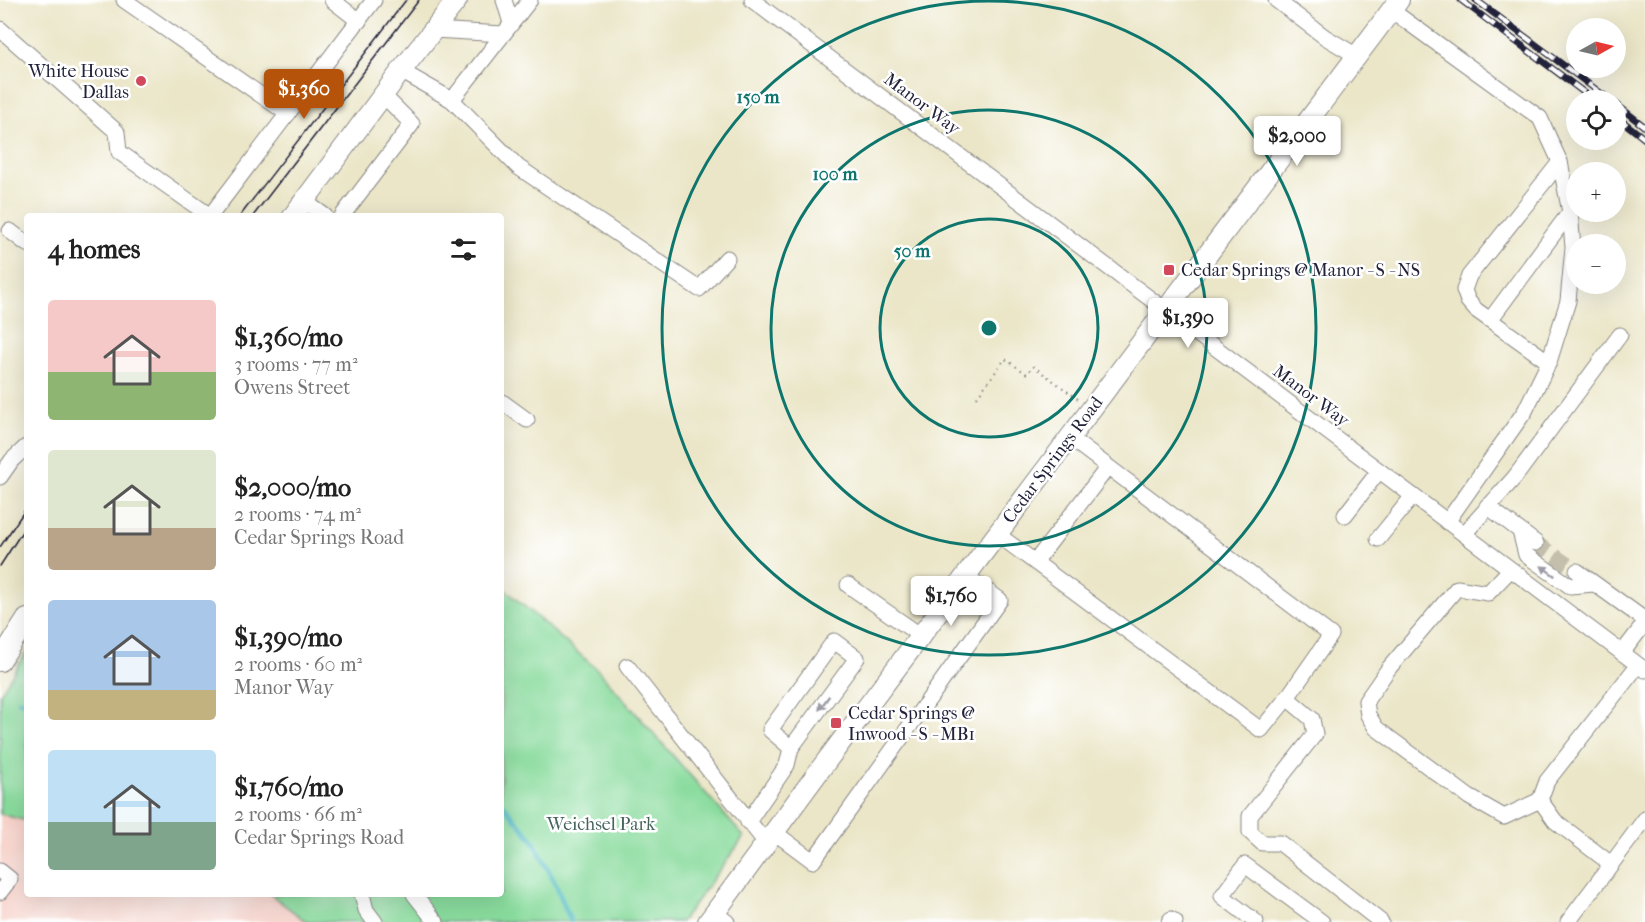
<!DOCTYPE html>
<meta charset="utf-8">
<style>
:root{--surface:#fff;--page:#f2f2f2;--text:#222;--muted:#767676;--accent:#b45309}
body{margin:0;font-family:"IM FELL French Canon",serif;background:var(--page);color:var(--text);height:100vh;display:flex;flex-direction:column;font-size:22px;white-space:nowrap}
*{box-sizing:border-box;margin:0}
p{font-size:20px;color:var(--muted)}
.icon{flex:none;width:33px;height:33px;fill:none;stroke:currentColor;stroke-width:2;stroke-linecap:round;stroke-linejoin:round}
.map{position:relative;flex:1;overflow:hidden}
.side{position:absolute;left:24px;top:213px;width:480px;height:684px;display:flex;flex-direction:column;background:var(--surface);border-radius:6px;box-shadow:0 6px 24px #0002}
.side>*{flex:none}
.needle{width:39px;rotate:82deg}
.buttons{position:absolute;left:1566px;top:18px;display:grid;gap:12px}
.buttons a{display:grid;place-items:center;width:60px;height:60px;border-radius:50%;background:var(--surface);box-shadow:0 6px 24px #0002;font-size:30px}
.price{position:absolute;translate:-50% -51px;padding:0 14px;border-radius:6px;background:#fff;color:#222;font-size:20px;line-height:39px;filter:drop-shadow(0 2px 3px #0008)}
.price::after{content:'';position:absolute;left:50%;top:36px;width:18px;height:14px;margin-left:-9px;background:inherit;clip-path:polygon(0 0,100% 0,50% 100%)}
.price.selected{background:var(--accent);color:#fff}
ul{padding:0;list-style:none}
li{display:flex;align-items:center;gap:18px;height:150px;padding:0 24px}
li span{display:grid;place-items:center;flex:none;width:168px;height:120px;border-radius:6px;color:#555}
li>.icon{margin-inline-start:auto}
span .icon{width:72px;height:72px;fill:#fffc;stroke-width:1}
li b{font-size:26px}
h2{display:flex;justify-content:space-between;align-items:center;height:72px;padding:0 24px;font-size:26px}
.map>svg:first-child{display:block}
.built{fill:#f7d1c9}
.green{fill:#89db9d;stroke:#567e6c;stroke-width:1.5}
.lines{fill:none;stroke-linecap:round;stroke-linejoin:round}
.stream{stroke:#4ab6c6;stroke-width:4.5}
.minor-tunnel{stroke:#c3bfac;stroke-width:15;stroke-dasharray:15 8;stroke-linecap:butt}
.minor-casing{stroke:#868482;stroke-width:17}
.major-casing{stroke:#868482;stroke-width:22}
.path{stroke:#868482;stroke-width:2;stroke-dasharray:1.5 4.5;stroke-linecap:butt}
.minor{stroke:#fff;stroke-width:15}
.major{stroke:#fff;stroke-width:20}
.tram{stroke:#22223b;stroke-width:1.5}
.rail-casing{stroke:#22223b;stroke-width:7}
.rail{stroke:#fff;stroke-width:4.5;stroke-dasharray:14;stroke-linecap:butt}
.oneway{fill:#9c9ca7}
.ring{fill:none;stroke:#0f766e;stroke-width:3}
.poi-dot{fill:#d1495b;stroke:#fff;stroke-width:2}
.labels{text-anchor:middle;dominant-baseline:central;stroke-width:5;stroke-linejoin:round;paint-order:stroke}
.poi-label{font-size:18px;fill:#22223b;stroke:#fff;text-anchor:start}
.street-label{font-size:18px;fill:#22223b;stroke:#fff}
.park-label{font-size:18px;fill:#46635d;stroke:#fff}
.centre{fill:#0f766e;stroke:#fff;stroke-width:3}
.ring-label{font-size:18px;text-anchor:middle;font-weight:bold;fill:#0f766e;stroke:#fff;stroke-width:5;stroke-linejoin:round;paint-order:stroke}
</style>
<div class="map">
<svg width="1645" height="922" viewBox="0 0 1645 922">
<rect width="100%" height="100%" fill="#fff"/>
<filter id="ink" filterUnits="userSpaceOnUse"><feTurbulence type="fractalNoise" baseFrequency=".0167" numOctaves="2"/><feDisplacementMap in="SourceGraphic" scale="12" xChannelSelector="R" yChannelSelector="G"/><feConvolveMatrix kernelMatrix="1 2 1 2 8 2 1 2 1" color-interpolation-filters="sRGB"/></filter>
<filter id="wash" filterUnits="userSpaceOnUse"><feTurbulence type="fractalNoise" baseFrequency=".008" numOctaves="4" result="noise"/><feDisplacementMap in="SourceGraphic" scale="24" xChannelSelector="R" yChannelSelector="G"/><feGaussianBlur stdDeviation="1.35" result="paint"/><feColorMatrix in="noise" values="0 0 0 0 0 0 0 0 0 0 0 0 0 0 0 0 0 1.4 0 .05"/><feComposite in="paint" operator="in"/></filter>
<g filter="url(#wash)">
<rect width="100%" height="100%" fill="#ebe6c8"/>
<path class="built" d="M0,814L27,821V894H270L307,922H0Z"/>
<g class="green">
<path d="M501,586L599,671L744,837L681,922H307L270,894H501Z"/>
<path d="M27,651V821L0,814V694Z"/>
</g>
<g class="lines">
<g class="stream">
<path d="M19,701L27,702"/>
<path d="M501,802L533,840L556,885L571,922"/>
</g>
</g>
</g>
<g filter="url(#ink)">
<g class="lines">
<path class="minor-tunnel" d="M1536,543L1577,571"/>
<g class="minor-casing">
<g id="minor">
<path d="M124,0L288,114"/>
<path d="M332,0L359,21"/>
<path d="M504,0L511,23"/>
<path d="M752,0L1645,670"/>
<path d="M1276,0L1325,37L1357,56"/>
<path d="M1391,10L1540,118L1560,162L1570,212L1573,247L1568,301L1549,362L1525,411L1447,522"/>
<path d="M0,29L117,132L119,152L210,216"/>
<path d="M433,30L503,34"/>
<path d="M401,71L452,100L518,167L699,289L727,258"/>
<path d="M452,100L530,0"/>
<path d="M304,201L325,216"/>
<path d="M210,216L374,0"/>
<path d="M342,216L412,124L383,95"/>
<path d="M10,231L27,244"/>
<path d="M1490,320L1570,212"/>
<path d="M1549,362L1476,310L1468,301L1464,290L1469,276L1560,162"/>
<path d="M501,401L527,420"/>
<path d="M1070,438L1331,635L1287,698"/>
<path d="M0,477L12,460L26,447"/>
<path d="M1487,506L1536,543"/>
<path d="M1345,515L1379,471"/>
<path d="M1520,531L1526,555L1570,586L1594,584"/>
<path d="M997,534L1261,730L1287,698L1312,719L1315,734L1250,816V832L1262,843H1280L1381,922"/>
<path d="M1464,534L1515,477L1620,335"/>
<path d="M1378,539L1413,496"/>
<path d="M1035,562L1108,467"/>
<path d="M1510,570L1488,593L1457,588L1389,668L1366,701L1368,715L1376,728L1469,797L1504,817L1540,800"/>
<path d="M1577,571L1645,620"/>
<path d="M848,585L921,636"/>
<path d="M1622,653L1645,623"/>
<path d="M627,666L766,843"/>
<path d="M748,822L787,765L791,748L857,658L834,641L770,730L791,748"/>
<path d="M774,832L813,861L1000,600L966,576"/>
<path d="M1611,864L1555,821L1540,800L1547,781L1638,665"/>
<path d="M0,871L10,879L0,892"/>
<path d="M362,894L366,910L375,922"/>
<path d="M414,894L436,922"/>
<path d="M715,913L727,922"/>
<path d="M1169,922L1171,919L1175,922"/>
<path d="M1256,922L1222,896L1245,865L1322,922"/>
<path d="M1568,922L1645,819"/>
</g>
</g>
<g class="major-casing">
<g id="major">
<path d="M293,216L401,71L457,0"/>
<path d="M0,661L27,619"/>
<path d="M708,922L822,767L1399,0"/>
</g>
</g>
<path class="path" d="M977,397L1005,359L1027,374L1033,366L1078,399"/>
<use href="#minor" class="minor"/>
<use href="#major" class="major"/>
<g class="tram">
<path d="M240,216L406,0"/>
<path d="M253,216L419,0"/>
<path d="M0,547L27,507"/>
<path d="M0,566L27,524"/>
</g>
<g class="rail-casing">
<g id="rail">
<path d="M1461,0L1594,100"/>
<path d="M1476,0L1610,100"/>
<path d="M1616,104L1645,127"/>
<path d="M1616,116L1645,139"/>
</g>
</g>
<use href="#rail" class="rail"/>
</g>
<defs><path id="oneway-solid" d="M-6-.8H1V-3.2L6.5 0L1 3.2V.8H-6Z" transform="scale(1.5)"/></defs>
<g class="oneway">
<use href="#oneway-solid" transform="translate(1548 571) rotate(-144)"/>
<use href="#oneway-solid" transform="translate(824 703) rotate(126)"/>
</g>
</g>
<g class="ring">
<circle cx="989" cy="328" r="109"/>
<circle cx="989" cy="328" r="218"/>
<circle cx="989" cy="328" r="327"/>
</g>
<g class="poi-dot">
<circle cx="141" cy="81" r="6"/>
<rect x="1163" y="264" width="12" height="12" rx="3"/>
<rect x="830" y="717" width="12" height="12" rx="3"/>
</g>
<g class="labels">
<g class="poi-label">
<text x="129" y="71" text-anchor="end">White House<tspan x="129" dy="21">Dallas</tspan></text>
<text x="1181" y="270">Cedar Springs @ Manor - S - NS</text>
<text x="848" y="713">Cedar Springs @<tspan x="848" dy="21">Inwood - S - MB1</tspan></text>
</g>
<g class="street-label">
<text transform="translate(922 104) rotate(37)">Manor Way</text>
<text transform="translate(1311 396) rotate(37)">Manor Way</text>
<text transform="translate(1053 460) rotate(-53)">Cedar Springs Road</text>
</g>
<g class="park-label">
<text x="601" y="824">Weichsel Park</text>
</g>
</g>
<circle cx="989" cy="328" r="9" class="centre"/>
<g class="ring-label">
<text x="758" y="103">150 m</text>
<text x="835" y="180">100 m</text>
<text x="912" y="257">50 m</text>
</g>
</svg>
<div class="buttons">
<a><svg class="needle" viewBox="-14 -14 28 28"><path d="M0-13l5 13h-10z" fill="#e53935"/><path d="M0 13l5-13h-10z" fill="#767676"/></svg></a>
<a><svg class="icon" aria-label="locate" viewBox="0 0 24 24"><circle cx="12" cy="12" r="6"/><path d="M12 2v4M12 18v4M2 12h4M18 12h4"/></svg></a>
<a>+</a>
<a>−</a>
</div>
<b class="price selected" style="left:304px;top:120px">$1,360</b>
<b class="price" style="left:1297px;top:167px">$2,000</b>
<b class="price" style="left:1188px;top:349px">$1,390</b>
<b class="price" style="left:951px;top:627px">$1,760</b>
<section class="side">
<h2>4 homes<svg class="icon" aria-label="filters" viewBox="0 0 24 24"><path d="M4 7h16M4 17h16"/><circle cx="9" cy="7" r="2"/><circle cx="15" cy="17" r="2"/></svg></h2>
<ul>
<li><span style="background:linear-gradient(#f6c9c9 60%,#8fb573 0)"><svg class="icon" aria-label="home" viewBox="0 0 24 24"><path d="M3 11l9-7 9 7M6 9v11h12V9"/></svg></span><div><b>$1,360/mo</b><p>3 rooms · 77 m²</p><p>Owens Street</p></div></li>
<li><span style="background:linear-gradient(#dfe7d0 65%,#b9a48a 0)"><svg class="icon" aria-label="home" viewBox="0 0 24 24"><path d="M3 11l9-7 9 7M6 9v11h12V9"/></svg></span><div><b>$2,000/mo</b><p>2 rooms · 74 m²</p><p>Cedar Springs Road</p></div></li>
<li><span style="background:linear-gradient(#a9c7e8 75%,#c2b280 0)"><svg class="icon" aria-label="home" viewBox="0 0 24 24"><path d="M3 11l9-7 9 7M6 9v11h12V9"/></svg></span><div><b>$1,390/mo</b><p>2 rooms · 60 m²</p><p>Manor Way</p></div></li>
<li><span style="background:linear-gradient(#bfe0f5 60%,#7fa58c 0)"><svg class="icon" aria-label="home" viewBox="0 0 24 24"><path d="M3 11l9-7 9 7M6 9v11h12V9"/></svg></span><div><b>$1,760/mo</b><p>2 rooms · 66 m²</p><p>Cedar Springs Road</p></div></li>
</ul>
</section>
</div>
